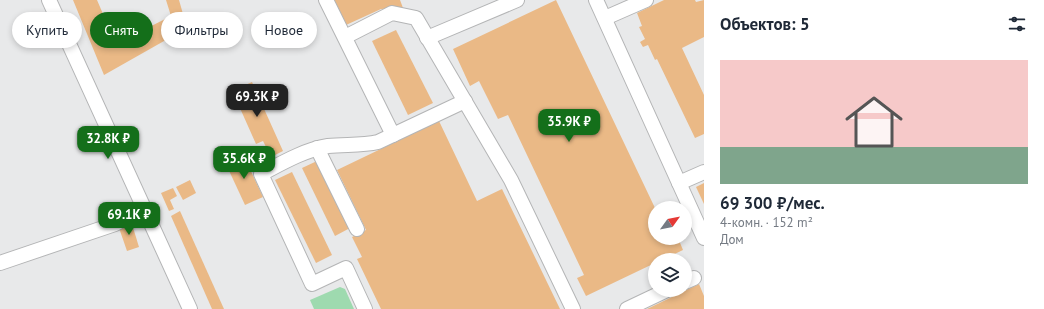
<!DOCTYPE html>
<html lang="ru">
<meta charset="utf-8">
<style>
:root{--surface:#fff;--page:#f6f6f7;--text:#1f2937;--muted:#747a83;--accent:#146f1a}
body{margin:0;font-family:"PT Sans",sans-serif;background:var(--page);color:var(--text);height:100vh;display:flex;flex-direction:column;font-size:15px;white-space:nowrap}
*{box-sizing:border-box;margin:0}
p{font-size:13px;color:var(--muted)}
.icon{flex:none;width:22px;height:22px;fill:none;stroke:currentColor;stroke-width:2;stroke-linecap:round;stroke-linejoin:round}
.map{position:relative;flex:1;overflow:hidden}
.panel{display:flex;flex-direction:column;background:var(--surface);width:340px}
.panel>*{flex:none}
.hud{position:absolute;left:12px;top:12px;width:380px;height:36px;display:flex;gap:8px}
.needle{width:26px;rotate:57deg}
.buttons{position:absolute;left:648px;top:201px;display:grid;gap:8px}
.buttons a{display:grid;place-items:center;width:44px;height:44px;border-radius:50%;background:var(--surface);box-shadow:0 2px 6px #0003;font-size:20px}
.price{position:absolute;translate:-50% -34px;padding:0 9px;border-radius:8px;background:var(--accent);color:#fff;font-size:13px;line-height:26px;filter:drop-shadow(0 1px 2px #0008)}
.price::after{content:'';position:absolute;left:50%;top:24px;width:12px;height:9px;margin-left:-6px;background:inherit;clip-path:polygon(0 0,100% 0,50% 100%)}
.price.current{background:#222;color:#fff}
ul{padding:0;list-style:none}
li{display:grid;align-content:center;gap:8px;height:212px;padding:0 16px}
li span{display:grid;place-items:center;height:124px;border-radius:0px;color:#555}
li>.icon{margin-inline-start:auto}
span .icon{width:72px;height:72px;fill:#fffc;stroke-width:1}
li b{font-size:17px}
h2{display:flex;justify-content:space-between;align-items:center;height:48px;padding:0 16px;font-size:17px}
.chip{padding:0 14px;border-radius:18px;background:var(--surface);box-shadow:0 2px 6px #0003;font-size:14px;line-height:36px}
.chip.current{background:var(--accent);color:#fff}
main{display:flex;flex:1;min-height:0}
.map>svg:first-child{display:block}
.green{fill:#9edaaf}
.building{fill:#eab986}
.lines{fill:none;stroke-linecap:round;stroke-linejoin:round}
.minor-casing{stroke:#b4b5b6;stroke-width:16}
.minor{stroke:#fff;stroke-width:14}
</style>
<main>
<div class="map">
<svg width="704" height="309" viewBox="0 0 704 309">
<rect width="100%" height="100%" fill="#e8e9ea"/>
<path class="green" d="M340,287L345,289L354,309H314L310,300Z"/>
<g class="building">
<path d="M73,0H97L116,44L171,16L166,0H179L187,28L104,75Z"/>
<path d="M334,0H400L403,8L381,9L346,25Z"/>
<path d="M556,0L655,208V238H678L683,250L662,260H655V263L586,296L577,278L584,275L508,115L498,119L479,81L470,86L453,49Z"/>
<path d="M664,0H695L696,2L704,0V37L682,48L704,95V134L695,138L657,59L655,60L648,45L643,47L640,42L645,39L639,27L642,26L637,13Z"/>
<path d="M396,30L433,103L408,115L372,41Z"/>
<path d="M252,82L283,151L271,157L263,141L256,144L231,88L239,84L241,87Z"/>
<path d="M439,121L477,201L502,189L560,309H381L357,259L362,257L352,237L366,230L337,170Z"/>
<path d="M243,154L263,197L245,205L225,162Z"/>
<path d="M317,161L350,228L335,236L302,168Z"/>
<path d="M292,172L332,255L316,263L275,180Z"/>
<path d="M190,180L196,193L183,200L176,187Z"/>
<path d="M704,183V204L696,187Z"/>
<path d="M173,188L177,196L170,200L174,209L169,211L161,193Z"/>
<path d="M180,211L224,309H212L171,216Z"/>
<path d="M131,221L139,247L127,251L118,225Z"/>
<path d="M699,284L704,296V309H647Z"/>
</g>
<g class="lines">
<g class="minor-casing">
<g id="minor">
<path d="M49,0L190,309"/>
<path d="M326,0L393,135"/>
<path d="M596,0L704,238"/>
<path d="M605,18L646,0"/>
<path d="M345,37L392,13L416,18L511,180L573,309"/>
<path d="M427,38L517,0"/>
<path d="M317,148L357,229"/>
<path d="M679,183L704,172"/>
<path d="M0,263L115,224L144,208"/>
<path d="M685,282L694,278"/>
<path d="M365,309L346,268L312,284L261,174C282,163 304,150 328,146C344,144 361,146 378,142L465,101"/>
<path d="M627,309L667,290"/>
</g>
</g>
<use href="#minor" class="minor"/>
</g>
</svg>
<div class="buttons">
<a><svg class="needle" viewBox="-14 -14 28 28"><path d="M0-13l5 13h-10z" fill="#e53935"/><path d="M0 13l5-13h-10z" fill="#747a83"/></svg></a>
<a><svg class="icon" aria-label="layers" viewBox="0 0 24 24"><path d="M12 4l9 5-9 5-9-5zM3 14l9 5 9-5"/></svg></a>
</div>
<b class="price current" style="left:257px;top:118px">69.3K ₽</b>
<b class="price" style="left:569px;top:143px">35.9K ₽</b>
<b class="price" style="left:108px;top:160px">32.8K ₽</b>
<b class="price" style="left:244px;top:180px">35.6K ₽</b>
<b class="price" style="left:129px;top:236px">69.1K ₽</b>
<div class="hud">
<a class="chip">Купить</a>
<a class="chip current">Снять</a>
<a class="chip">Фильтры</a>
<a class="chip">Новое</a>
</div>
</div>
<section class="panel">
<h2>Объектов: 5<svg class="icon" aria-label="filters" viewBox="0 0 24 24"><path d="M4 7h16M4 17h16"/><circle cx="9" cy="7" r="2"/><circle cx="15" cy="17" r="2"/></svg></h2>
<ul>
<li><span style="background:linear-gradient(#f6c9c9 70%,#7fa58c 0)"><svg class="icon" aria-label="home" viewBox="0 0 24 24"><path d="M3 11l9-7 9 7M6 9v11h12V9"/></svg></span><div><b>69 300 ₽/мес.</b><p>4-комн. · 152 m²</p><p>Дом</p></div></li>
</ul>
</section>
</main>
